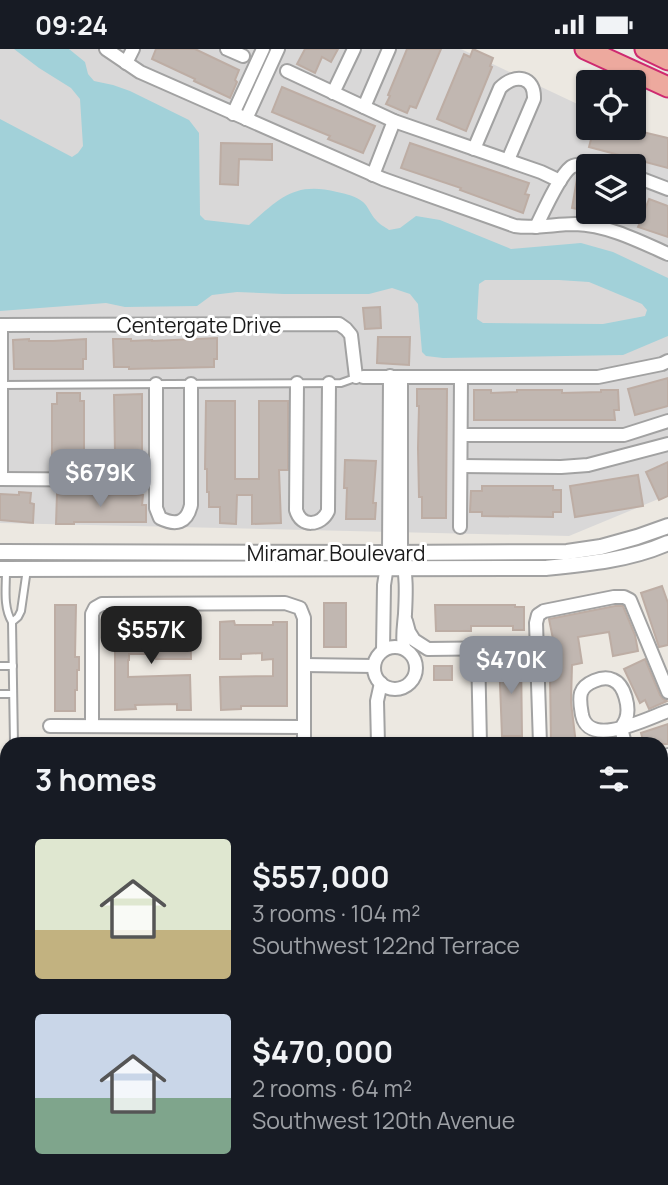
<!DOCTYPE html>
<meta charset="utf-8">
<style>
:root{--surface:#171b24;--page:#242831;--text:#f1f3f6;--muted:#9ea1a6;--accent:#8c9099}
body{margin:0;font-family:Manrope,sans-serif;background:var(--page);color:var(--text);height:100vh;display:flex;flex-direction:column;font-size:26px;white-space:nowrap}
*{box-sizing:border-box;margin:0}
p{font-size:23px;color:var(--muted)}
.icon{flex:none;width:38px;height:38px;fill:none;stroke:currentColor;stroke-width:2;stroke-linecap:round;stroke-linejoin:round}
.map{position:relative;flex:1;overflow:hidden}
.side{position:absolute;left:0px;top:688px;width:668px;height:450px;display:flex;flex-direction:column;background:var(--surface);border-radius:21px 21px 0 0;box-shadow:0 2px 5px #0004}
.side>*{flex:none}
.tools{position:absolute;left:576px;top:21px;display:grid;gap:14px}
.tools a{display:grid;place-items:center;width:70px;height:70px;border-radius:7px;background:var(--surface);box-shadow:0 2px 5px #0004;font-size:35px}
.price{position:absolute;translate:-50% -60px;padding:0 16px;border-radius:14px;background:var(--accent);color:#fff;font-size:23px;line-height:46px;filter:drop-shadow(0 2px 4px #0008)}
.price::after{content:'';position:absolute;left:50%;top:42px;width:21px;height:16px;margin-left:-10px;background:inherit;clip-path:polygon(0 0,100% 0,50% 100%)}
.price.active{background:#222;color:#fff}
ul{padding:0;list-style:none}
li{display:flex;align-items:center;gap:21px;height:175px;padding:0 35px}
li span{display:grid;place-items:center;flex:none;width:196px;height:140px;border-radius:7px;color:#555}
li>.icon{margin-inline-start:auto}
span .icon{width:84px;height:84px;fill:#fffc;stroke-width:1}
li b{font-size:30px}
h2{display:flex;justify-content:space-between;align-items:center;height:84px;padding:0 35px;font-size:30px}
.status{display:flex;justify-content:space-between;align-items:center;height:49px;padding:0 35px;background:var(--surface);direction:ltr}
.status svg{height:19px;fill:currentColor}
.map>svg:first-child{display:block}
.residential{fill:#d9d8d8;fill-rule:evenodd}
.construction{fill:#c0bfad}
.water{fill:#a2d1d9;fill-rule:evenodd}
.building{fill:#c1b7b1;stroke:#bdada4;stroke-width:2}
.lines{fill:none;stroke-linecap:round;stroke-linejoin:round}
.service-casing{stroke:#a2a2a2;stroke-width:10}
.minor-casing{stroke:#a2a2a2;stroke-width:16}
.tertiary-casing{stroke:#a2a2a2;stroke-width:18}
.trunk-casing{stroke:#ce2a70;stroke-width:23}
.path{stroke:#f46d6a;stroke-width:2;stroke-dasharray:3.5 3.5;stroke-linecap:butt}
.service{stroke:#fff;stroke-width:6}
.minor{stroke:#fff;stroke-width:12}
.tertiary{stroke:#fff;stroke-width:14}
.trunk{stroke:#eda99e;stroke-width:19}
.labels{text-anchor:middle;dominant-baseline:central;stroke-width:6;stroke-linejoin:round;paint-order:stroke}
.street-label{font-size:21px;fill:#1b1b1b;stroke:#fff}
</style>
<div class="status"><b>09:24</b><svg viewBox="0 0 49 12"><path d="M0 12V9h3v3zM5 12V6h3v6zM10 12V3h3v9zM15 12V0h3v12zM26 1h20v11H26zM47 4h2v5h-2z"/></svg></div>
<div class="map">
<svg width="668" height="1136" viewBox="0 0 668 1136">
<rect width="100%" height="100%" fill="#ece8e1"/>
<path class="residential" d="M0,0H461L588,60V79H628L668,97V446L569,487L0,474ZM588,117H634V163H588Z"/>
<path class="construction" d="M0,765H7V1130H327L328,1136H0Z"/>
<path class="water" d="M14,0H69L85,13L88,25L94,32L113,36L130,42L189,71L199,84L200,166L205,171L249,176C279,150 294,132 337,143C346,145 356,147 363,153C368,157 371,166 376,171C379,175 385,178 389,181L400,179L416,167L440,171L511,200L581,194L613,203L668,229V287L623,306L443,309L426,307L422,303L418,255L410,245L392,239L369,245H284L237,243L212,246L197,257L125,258L106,254L0,262V70L72,108L78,104L83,97L80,50L71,39L39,19ZM485,231H559L589,233L642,255L647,261L645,267L603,275L483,274L477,270L479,235Z"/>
<g class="building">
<path d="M156,0H195L239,21L235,31L237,33L230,49L194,32L195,30L152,10Z"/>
<path d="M305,0H338L331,13L322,8L315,24L297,15Z"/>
<path d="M407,0H441L416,59L410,57L407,64L386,55L390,47L388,46Z"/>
<path d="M473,0L493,9L490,17L492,18L466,82L437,70L464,5L470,8Z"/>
<path d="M282,38L375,77L363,104L328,90L330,87L272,63Z"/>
<path d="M594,79H626L668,89V119L589,98Z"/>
<path d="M221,94L272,95V111L239,110L238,136L220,135Z"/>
<path d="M410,94L529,134L525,145L529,146L523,164L460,141L461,139L401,119Z"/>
<path d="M577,130L588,132V162L572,159Z"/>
<path d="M649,150L668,157V188L638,178L641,172L613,167L614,163H644Z"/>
<path d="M380,258L381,279L365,280L363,259Z"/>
<path d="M378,288H410L409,316L377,314Z"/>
<path d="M217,289V310H214V318L129,320V318H114L113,290H131V292L152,291V292Z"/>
<path d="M29,290V292H53L86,290V310H83V320H14L13,291Z"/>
<path d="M668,329V357L635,366L628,340Z"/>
<path d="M417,340H447L446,469H422V448H419L418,399L419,357H417Z"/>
<path d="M474,341H491V344L517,343V341H562V344L601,343V341H618L619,361H614L615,371H474Z"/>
<path d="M57,344H80V352H84V413H80V421H57V413H52V355H57Z"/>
<path d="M142,345V418L113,419V404L115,403L114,346Z"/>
<path d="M206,352H235V430H259V352H288V421H279L281,474L252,475V446H237L236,475L220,474V458H209V443H207V420H205Z"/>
<path d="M345,411L376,412L373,454H376L375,470H346L347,439H344Z"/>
<path d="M668,413V447L659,451L646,423Z"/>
<path d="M638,426L643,457L575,468L570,437Z"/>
<path d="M482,437H553V441H561V463H553V468L482,467V463H470L471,442H482Z"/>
<path d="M19,443L31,444L30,454L34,455L33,474L0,471V445L19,446Z"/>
<path d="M57,445L143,446L142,456H146V473H74V475H56Z"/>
<path d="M662,537L668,554V596L659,598L641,544Z"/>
<rect x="324" y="554" width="22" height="44"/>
<path d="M55,556H76L75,608H79V621H77V641H75V662H55Z"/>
<path d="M435,556H515V558H524V581H513V577H471V582H436Z"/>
<path d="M615,557H623L635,586L638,602L613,607L609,583L578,588L582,614L572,616L571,653L576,695H551L550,625H560L549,570Z"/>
<path d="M115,572H129V576H145V578H178V572H190L191,610H156V605H129V611H128V628L190,626L191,661H177V655L135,656L136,660L115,661Z"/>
<path d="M234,572L235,576H273V573H287V657H241V660L221,661L220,628L273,627V610L262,611V604L241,605V610H220V573Z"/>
<path d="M499,608H521L522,687H502Z"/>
<path d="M645,610L660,646L663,650L667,652L649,660L645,651L640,654L624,620Z"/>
<rect x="434" y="617" width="18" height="14"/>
<path d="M668,675V695H644L641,684Z"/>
</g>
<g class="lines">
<g class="service-casing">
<g id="service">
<path d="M1,336L341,334L358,328"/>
<path d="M6,522C6,539 3,558 12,573L14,695"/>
<path d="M12,573L18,568L21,562L27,520"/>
<path d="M0,617H13"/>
<path d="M0,645H13"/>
<path d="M0,711L7,710"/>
<path d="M0,895H7"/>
<path d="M0,949H7"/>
<path d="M0,1030H7"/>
<path d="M0,1107H7"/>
<path d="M140,1130V1136"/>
<path d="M242,1130V1135H271V1130"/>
<path d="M309,1130L310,1136"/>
<path d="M0,1134H63"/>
</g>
</g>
<g class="minor-casing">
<g id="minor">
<path d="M106,0L140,23L383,130L515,177C536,180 555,175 575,175C608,176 639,192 668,205"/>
<path d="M227,0L243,7"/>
<path d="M126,14L133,0"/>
<path d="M287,22L394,72L541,123L560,132"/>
<path d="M333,44L354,0"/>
<path d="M364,58L389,0"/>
<path d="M233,65L263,0"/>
<path d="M246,70L278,0"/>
<path d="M474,100L500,39C515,24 535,27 534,50L508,111"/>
<path d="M373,126L394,72"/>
<path d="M634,127L668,140"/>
<path d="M536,178C543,164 559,127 571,118C578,114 587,116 594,117"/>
<path d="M0,276L339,275L346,280L351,286L356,328"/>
<path d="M1,276V430"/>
<path d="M363,328H598L662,315L668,312"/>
<path d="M401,328V504C407,524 406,545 405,565C404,577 402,587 404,599"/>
<path d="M297,334L296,461C301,479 321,477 328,462L329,334"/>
<path d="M156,335V459L160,469C176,477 187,474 191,456V335"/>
<path d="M461,386H624L668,372"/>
<path d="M461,417L561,418L588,416L668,395"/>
<path d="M0,430L156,431"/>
<path d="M460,478L461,328"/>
<path d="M406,572L409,583L414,591L428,600L520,599"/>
<circle cx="395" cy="619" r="21"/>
<path d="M478,600L480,695"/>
<path d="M383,601L384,536L389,504L390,327"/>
<path d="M304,616L374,617"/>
<path d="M50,677L304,678"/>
<path d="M92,677V565L95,559L102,555L285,554L300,559L304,569V695"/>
<path d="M621,679C623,676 625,673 626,670C630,659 625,636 613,631C603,626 584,634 581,644C579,651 581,660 582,666C589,700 648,669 668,662"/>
<path d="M621,679L625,695"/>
<path d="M378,695L377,652L381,634"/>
<path d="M540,695L536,574L538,566L544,562L614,548H624L630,551L668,643"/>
<path d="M662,708L668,706"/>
<path d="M662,750L668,747"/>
<path d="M662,791L668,807"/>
<path d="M662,834L668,831"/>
<path d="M662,877L668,875"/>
<path d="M662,970L668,967"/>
<path d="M662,1045L668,1044"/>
<path d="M662,1093H668"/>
</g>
</g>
<g class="tertiary-casing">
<g id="tertiary">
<path d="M0,503L389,504L567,503L601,498L637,488L668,477"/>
<path d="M0,520L545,519C586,515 630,511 668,494"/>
</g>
</g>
<g class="trunk-casing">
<g id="trunk">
<path d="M585,0L668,38"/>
<path d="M645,0L668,11"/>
</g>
</g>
<path class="path" d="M217,1136L219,1130"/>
<use href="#service" class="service"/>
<use href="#minor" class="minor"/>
<use href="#tertiary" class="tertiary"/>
<use href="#trunk" class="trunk"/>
</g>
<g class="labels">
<g class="street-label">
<text x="199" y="276">Centergate Drive</text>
<text x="336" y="504">Miramar Boulevard</text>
</g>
</g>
</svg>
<div class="tools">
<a><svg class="icon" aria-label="locate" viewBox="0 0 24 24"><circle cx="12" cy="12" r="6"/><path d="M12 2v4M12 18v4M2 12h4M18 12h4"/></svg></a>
<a><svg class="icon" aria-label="layers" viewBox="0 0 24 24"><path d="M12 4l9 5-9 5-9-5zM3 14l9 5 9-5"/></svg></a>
</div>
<b class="price" style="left:100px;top:460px">$679K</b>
<b class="price active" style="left:151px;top:617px">$557K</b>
<b class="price" style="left:511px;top:647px">$470K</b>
<section class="side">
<h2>3 homes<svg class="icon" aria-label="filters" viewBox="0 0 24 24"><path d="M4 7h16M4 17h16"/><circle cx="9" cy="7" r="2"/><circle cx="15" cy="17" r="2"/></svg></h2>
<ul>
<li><span style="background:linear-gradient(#dfe7d0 65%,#c2b280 0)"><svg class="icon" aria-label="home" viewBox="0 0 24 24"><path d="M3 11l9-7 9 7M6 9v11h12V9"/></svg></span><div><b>$557,000</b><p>3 rooms · 104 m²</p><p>Southwest 122nd Terrace</p></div></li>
<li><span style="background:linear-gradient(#c9d6e8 60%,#7fa58c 0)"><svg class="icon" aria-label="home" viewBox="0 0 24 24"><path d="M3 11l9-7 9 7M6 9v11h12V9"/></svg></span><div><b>$470,000</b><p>2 rooms · 64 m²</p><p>Southwest 120th Avenue</p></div></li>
</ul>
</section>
</div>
